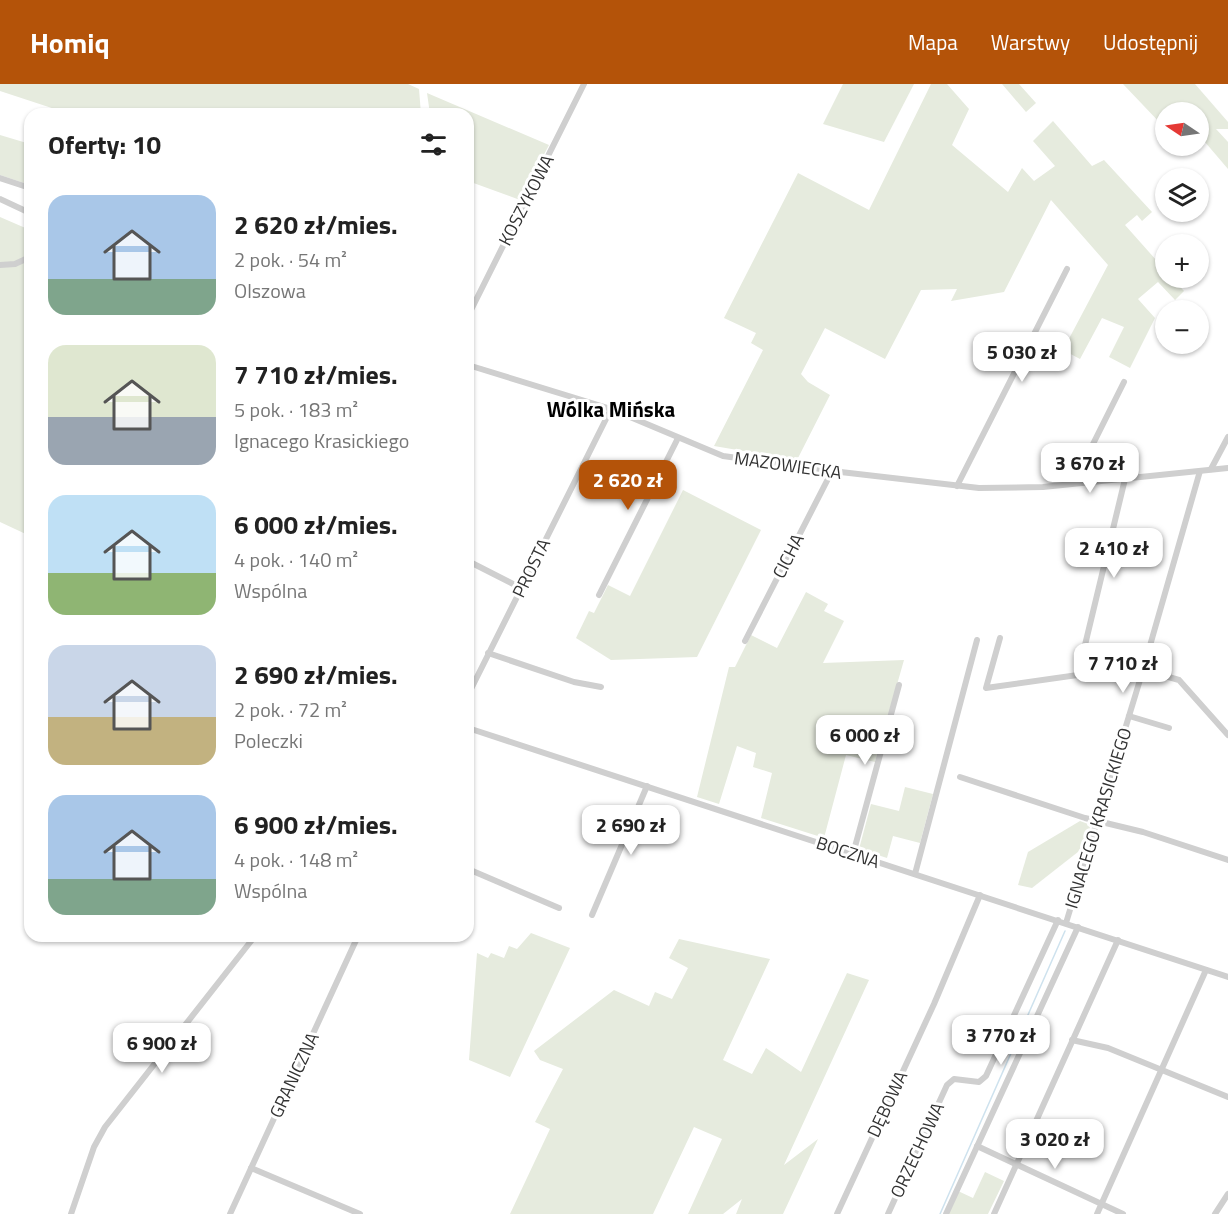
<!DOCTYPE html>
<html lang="pl">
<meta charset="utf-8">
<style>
:root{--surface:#fff;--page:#f6f6f6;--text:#222;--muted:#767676;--accent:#b45309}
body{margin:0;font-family:"Titillium Web",sans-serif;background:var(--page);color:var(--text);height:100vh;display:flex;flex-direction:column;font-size:22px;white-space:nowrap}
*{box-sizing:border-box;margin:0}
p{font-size:20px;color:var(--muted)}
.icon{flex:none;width:33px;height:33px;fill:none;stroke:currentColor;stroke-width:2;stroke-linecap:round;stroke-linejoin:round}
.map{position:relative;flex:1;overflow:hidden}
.details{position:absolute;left:24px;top:24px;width:450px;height:834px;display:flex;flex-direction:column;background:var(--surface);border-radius:18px;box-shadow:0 2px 4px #0004}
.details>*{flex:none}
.needle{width:39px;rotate:283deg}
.fabs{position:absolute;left:1155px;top:18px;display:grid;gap:12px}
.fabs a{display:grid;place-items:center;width:54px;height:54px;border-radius:50%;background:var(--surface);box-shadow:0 2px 4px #0004;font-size:30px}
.price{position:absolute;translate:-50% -51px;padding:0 14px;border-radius:12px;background:#fff;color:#222;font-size:20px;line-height:39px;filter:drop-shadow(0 2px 3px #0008)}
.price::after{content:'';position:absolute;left:50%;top:36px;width:18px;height:14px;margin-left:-9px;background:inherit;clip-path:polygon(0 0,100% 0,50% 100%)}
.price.current{background:var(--accent);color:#fff}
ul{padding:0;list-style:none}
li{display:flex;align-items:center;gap:18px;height:150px;padding:0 24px}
li span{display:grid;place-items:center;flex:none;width:168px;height:120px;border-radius:18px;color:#555}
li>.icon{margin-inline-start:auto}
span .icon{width:72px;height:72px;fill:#fffc;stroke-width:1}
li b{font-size:26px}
h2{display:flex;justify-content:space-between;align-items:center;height:72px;padding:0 24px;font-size:26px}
header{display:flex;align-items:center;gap:36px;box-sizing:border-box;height:84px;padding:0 30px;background:var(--accent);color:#fff}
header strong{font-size:28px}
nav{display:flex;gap:33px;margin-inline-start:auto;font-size:21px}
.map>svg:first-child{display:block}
.green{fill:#e6ebde}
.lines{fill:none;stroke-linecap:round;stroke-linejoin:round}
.stream{stroke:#cee2ee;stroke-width:1.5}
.minor{stroke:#cfcfcf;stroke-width:6}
.labels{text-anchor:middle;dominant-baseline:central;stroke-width:6;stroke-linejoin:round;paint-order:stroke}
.street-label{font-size:18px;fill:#323232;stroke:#fff}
.quarter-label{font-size:21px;font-weight:bold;fill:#000;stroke:#fff}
</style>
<header>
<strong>Homiq</strong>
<nav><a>Mapa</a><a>Warstwy</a><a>Udostępnij</a></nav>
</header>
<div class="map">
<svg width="1228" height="1130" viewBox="0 0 1228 1130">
<rect width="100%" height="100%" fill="#fff"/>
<g class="green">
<path d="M0,0H408L419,5L421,30H70L0,7Z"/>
<path d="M843,0H914L884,58L823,40Z"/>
<path d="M931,0H947L969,25L952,61L1008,108L1022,84L1034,97L1055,82L1033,57L1053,37L1092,82L1104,76L1152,128L1142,137L1137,131L1125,141L1165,186L1166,194H1172L1184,207L1175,216L1158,198L1138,215L1155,234L1130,284L1109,273L1124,243L1102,234L1080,275L1063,266L1108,181L1051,116L1004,208L951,217L957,205L921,206L885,275L825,244L801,290L808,298L830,311L797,376L714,362L763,266L751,259L756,249L724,234L798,89L869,126Z"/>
<path d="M1002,0H1019L1036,19L1026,28Z"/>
<path d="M1123,0H1195L1228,38V45H1216L1228,58V85L1199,51L1198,28H1166L1165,41H1162Z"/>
<path d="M427,9L549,61L520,116L468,97V30H430Z"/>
<path d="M0,51L30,60V101L0,91Z"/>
<path d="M0,133L30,146V164L27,168L30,171V452L0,438Z"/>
<path d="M683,406L761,446L697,573L611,576L576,554L589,527L594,529L608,501L630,512Z"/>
<path d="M806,508L828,520L824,527L844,537L823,579L904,576L875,678L846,671L824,754L761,734L772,689L753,683L756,669L737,662L719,720L697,713L729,583H735L751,551L777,564Z"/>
<path d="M905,703L933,710L920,759L893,752L887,774L859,765L871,720L899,727Z"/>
<path d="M1080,737L1088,740L1090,744L1083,764L1032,804L1018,801L1028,768Z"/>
<path d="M531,849L570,864L510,993L469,976L477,869L488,874L491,869L504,874L509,862L517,865Z"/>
<path d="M679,855L770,875L723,976L752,990L766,964L801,988L847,889L869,896L784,1081L818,1055L783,1130H736L742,1115L723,1130H688L722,1055L694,1043L653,1130H510L550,1045L535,1038L563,985L540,976L534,967L614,906L649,922L655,908L672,915L688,884L669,874Z"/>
<path d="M985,1088L1004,1097L988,1130H948L958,1107L973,1114Z"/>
</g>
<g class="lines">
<path class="stream" d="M940,1130L1065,847"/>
<g class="minor">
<path d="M0,94L30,104"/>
<path d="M0,115L30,129"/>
<path d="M0,181L15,180L30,173"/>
<path d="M468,232L584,0"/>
<path d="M468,281L611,325L723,372L832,387L979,404L1043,403L1228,384"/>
<path d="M1211,385L1228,353"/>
<path d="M1075,399L1080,386L1124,298"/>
<path d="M957,402L1067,185"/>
<path d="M468,477L521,504"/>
<path d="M599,511L678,354"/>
<path d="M1000,554L986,604L1134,583L1179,596L1228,651"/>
<path d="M745,557L832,387"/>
<path d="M488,569L574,598L601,603"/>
<path d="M1078,590L1125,395"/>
<path d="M468,611L611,325"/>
<path d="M1129,632L1169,644"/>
<path d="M468,644L1228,893"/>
<path d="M960,693L1085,734L1143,748L1228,776"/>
<path d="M853,770L899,601"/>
<path d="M468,785L559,824"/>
<path d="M915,790L977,556"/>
<path d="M592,831L647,702"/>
<path d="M1066,839L1143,586L1200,387"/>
<path d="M1072,956L1108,964L1228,1013"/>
<path d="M977,1062L1123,1130"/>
<path d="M251,1084L360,1130"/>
<path d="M71,1130L94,1063L105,1043L255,852"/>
<path d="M230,1130L358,852"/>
<path d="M837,1130L934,920L980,811"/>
<path d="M888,1130L947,1001L954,995L979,998L986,992L1058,836"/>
<path d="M946,1130L1078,843"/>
<path d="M994,1130L1118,856"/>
<path d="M1097,1130L1206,886"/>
<path d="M1215,1130L1228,1110"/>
</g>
</g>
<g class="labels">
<g class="street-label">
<text transform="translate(526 116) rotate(-63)">KOSZYKOWA</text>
<text transform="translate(788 381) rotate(8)">MAZOWIECKA</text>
<text transform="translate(788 472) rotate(-63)">CICHA</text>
<text transform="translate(531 484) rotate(-64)">PROSTA</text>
<text transform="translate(1098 734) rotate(-73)">IGNACEGO KRASICKIEGO</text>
<text transform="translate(848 768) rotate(18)">BOCZNA</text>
<text transform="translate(294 991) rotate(-65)">GRANICZNA</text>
<text transform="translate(887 1020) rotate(-65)">DĘBOWA</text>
<text transform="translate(917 1066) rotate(-65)">ORZECHOWA</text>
</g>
<g class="quarter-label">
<text x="611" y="325">Wólka Mińska</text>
</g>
</g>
</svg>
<div class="fabs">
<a><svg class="needle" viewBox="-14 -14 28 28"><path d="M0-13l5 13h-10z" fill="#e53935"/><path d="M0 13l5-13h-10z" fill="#767676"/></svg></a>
<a><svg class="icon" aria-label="layers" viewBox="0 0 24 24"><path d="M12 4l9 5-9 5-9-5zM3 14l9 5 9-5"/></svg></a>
<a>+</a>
<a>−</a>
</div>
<b class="price" style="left:1022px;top:299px">5 030 zł</b>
<b class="price" style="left:1090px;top:410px">3 670 zł</b>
<b class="price current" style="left:628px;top:427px">2 620 zł</b>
<b class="price" style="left:1114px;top:495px">2 410 zł</b>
<b class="price" style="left:1123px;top:610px">7 710 zł</b>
<b class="price" style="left:865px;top:682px">6 000 zł</b>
<b class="price" style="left:631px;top:772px">2 690 zł</b>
<b class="price" style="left:1001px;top:982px">3 770 zł</b>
<b class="price" style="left:162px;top:990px">6 900 zł</b>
<b class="price" style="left:1055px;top:1086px">3 020 zł</b>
<section class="details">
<h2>Oferty: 10<svg class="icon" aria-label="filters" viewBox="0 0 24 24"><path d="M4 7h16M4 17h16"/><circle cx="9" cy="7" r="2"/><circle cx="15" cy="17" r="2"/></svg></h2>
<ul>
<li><span style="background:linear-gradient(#a9c7e8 70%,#7fa58c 0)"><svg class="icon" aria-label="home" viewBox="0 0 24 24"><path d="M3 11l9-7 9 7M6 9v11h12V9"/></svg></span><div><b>2 620 zł/mies.</b><p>2 pok. · 54 m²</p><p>Olszowa</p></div></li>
<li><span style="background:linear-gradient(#dfe7d0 60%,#9aa5b1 0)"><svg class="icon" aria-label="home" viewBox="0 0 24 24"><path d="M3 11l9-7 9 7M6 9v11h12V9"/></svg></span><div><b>7 710 zł/mies.</b><p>5 pok. · 183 m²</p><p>Ignacego Krasickiego</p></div></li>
<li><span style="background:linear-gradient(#bfe0f5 65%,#8fb573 0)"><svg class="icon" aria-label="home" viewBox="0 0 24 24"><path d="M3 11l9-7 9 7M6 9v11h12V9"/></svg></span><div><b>6 000 zł/mies.</b><p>4 pok. · 140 m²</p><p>Wspólna</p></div></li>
<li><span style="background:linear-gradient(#c9d6e8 60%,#c2b280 0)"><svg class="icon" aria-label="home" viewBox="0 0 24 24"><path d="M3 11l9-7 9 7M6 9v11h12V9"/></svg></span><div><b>2 690 zł/mies.</b><p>2 pok. · 72 m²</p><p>Poleczki</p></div></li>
<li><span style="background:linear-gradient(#a9c7e8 70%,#7fa58c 0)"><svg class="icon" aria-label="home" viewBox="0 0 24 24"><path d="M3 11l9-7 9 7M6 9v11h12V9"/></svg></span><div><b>6 900 zł/mies.</b><p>4 pok. · 148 m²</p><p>Wspólna</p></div></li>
</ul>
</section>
</div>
